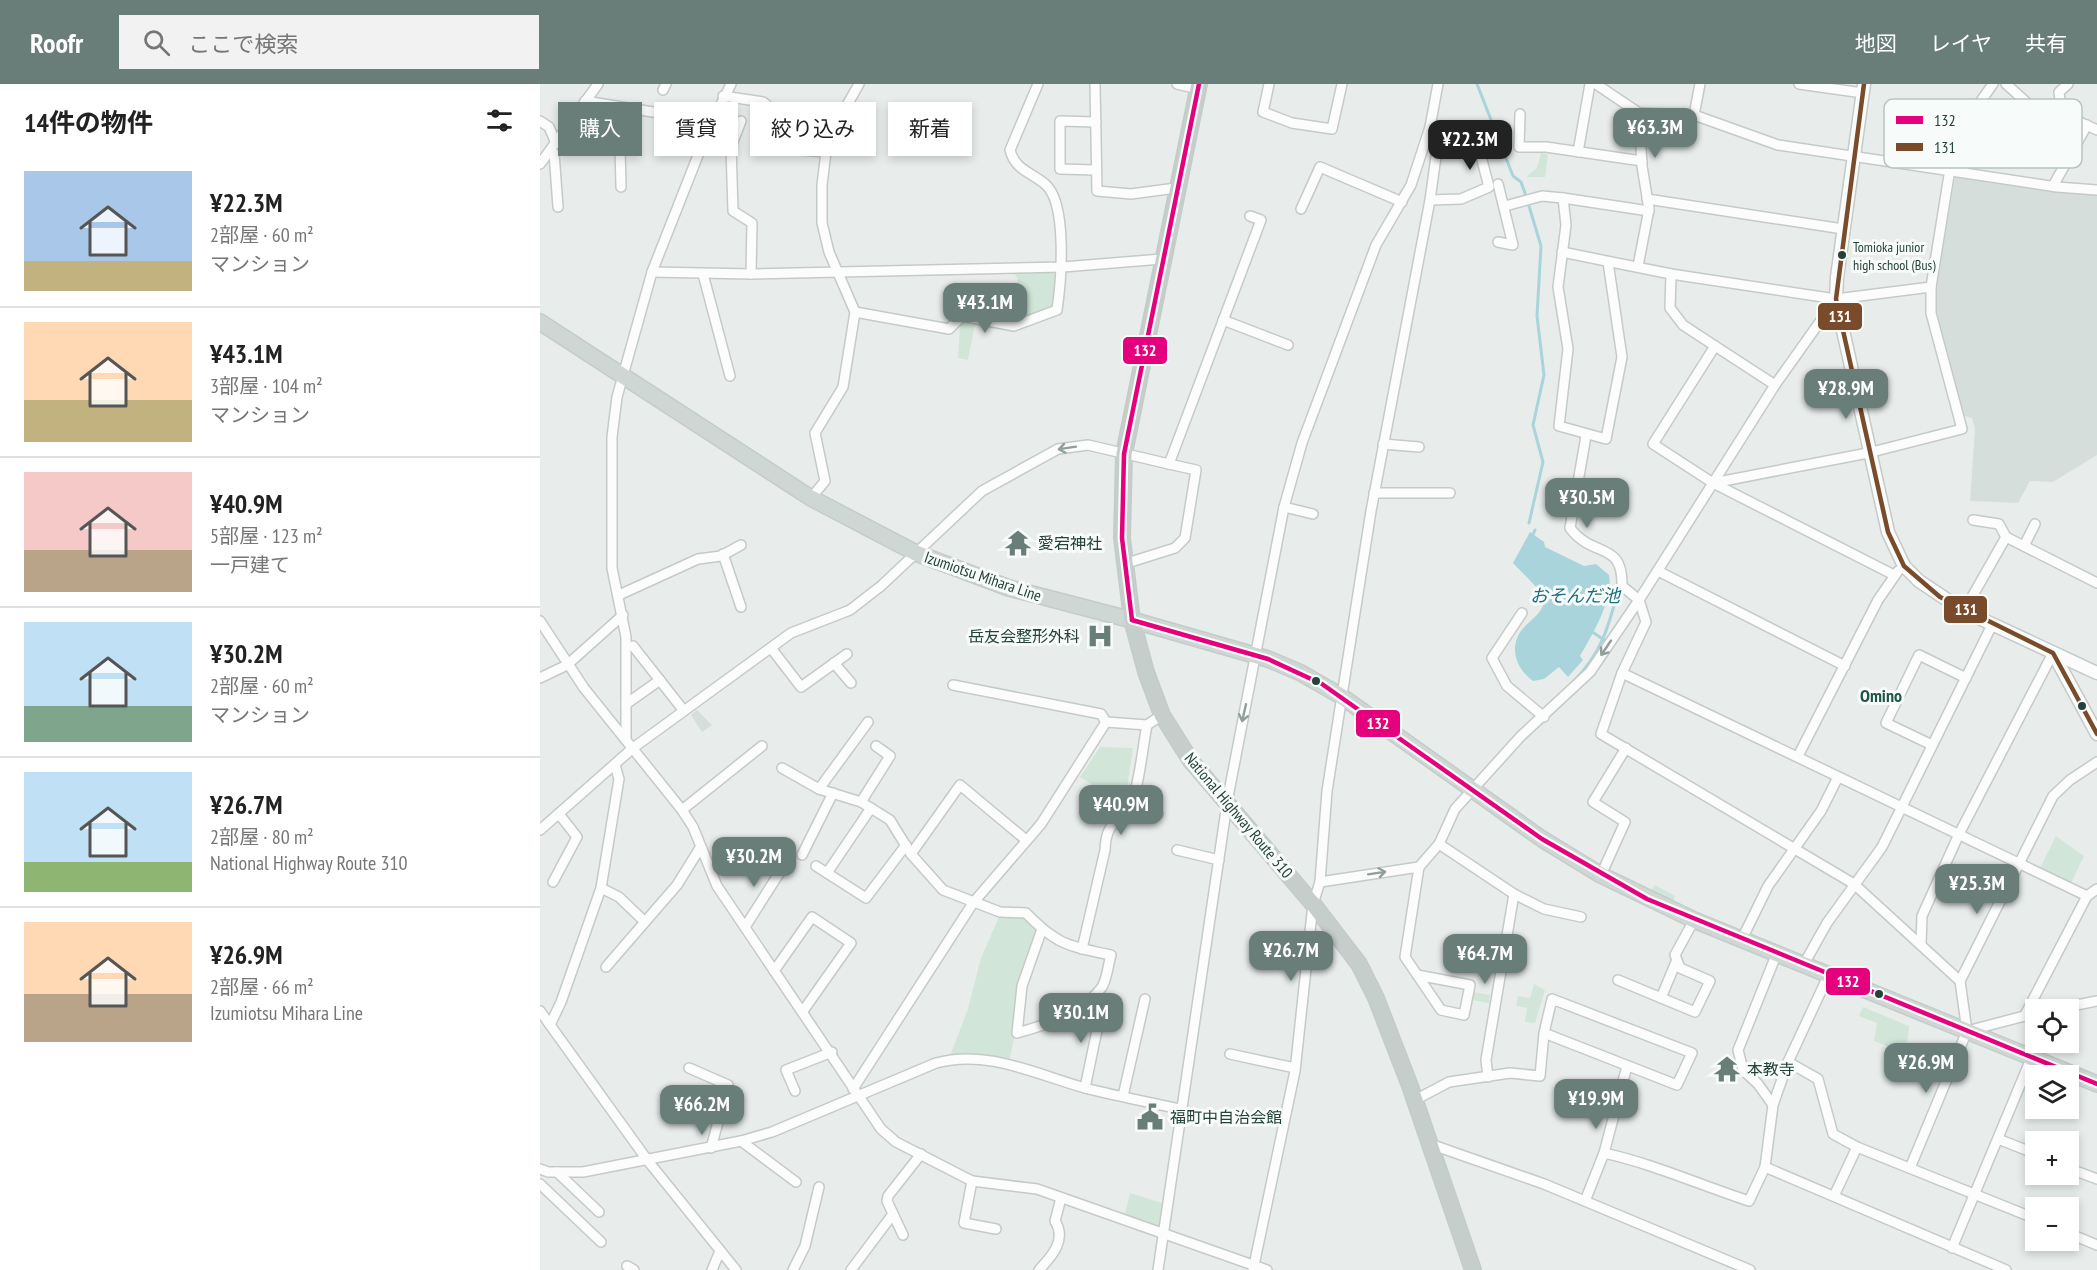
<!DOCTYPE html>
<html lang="ja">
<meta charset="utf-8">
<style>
:root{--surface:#fff;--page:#f2f2f2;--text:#222;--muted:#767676;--line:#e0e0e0;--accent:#697e78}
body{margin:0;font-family:"PT Sans Narrow","Noto Sans JP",sans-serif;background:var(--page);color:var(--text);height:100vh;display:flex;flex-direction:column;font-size:22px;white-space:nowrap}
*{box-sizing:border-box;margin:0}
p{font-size:20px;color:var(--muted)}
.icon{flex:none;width:33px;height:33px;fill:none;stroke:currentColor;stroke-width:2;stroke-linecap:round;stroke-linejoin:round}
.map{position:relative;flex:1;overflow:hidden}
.sheet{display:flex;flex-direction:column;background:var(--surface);width:540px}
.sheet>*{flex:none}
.banner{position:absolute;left:18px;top:18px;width:570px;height:54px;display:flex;gap:12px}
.tools{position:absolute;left:1485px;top:915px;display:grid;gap:12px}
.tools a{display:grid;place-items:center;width:54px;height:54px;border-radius:0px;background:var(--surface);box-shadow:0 3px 9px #0003;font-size:30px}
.price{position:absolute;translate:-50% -51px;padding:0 14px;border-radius:12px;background:var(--accent);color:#fff;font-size:20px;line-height:39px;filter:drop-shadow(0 2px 3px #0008)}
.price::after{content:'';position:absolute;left:50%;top:36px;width:18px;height:14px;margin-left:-9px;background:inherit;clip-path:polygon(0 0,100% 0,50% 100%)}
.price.current{background:#222;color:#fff}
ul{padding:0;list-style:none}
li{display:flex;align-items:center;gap:18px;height:150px;padding:0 24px}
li+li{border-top:2px solid var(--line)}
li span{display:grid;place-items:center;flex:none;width:168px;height:120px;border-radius:0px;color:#555}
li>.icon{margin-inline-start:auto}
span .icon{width:72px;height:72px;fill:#fffc;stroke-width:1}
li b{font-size:26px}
h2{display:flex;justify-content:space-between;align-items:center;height:72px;padding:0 24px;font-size:26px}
.pill{padding:0 21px;border-radius:0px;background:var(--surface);box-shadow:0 3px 9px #0003;font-size:21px;line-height:54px}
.pill.current{background:var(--accent);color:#fff}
header{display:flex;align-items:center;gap:36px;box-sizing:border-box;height:84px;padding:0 30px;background:var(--accent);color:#fff}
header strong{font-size:28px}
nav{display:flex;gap:33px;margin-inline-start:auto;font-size:21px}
.search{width:420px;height:54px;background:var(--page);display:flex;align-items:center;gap:15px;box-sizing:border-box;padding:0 21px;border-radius:0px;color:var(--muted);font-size:22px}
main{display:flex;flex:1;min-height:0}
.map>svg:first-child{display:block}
.built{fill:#d6dedb}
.green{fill:#d1e6d8}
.water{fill:#a9d4db}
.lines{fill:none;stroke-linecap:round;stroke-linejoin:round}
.stream{stroke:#a9d4db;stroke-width:3}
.minor-casing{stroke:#c5cac8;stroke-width:12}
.tertiary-casing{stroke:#c5cac8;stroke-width:15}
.primary-casing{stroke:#c3ccc9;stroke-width:18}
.trunk-casing{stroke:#c3ccc9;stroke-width:18}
.minor{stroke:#fcfcfc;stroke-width:9}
.tertiary{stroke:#fcfcfc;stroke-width:12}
.primary{stroke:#cfd7d5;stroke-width:15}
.trunk{stroke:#c6cecc;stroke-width:15}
.bus-1-casing{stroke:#f7fbf9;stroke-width:9}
.bus-2-casing{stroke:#f7fbf9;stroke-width:9}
.bus-1{stroke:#e5007d;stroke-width:4.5}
.bus-2{stroke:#7a4b2a;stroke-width:4.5}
.oneway{stroke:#909f9b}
.bus-dot{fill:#24423a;stroke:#f7fbf9;stroke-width:2}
.labels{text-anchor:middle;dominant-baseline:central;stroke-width:6;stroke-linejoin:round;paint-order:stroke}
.bus-label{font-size:14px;fill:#24423a;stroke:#f7fbf9;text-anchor:start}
.poi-label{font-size:16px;fill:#24423a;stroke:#f7fbf9;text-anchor:start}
.street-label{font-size:16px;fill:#24423a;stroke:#f7fbf9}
.water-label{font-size:18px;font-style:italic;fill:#1c6f80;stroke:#f7fbf9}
.neighbourhood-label{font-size:18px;font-weight:bold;fill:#1f5548;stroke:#f7fbf9}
.key{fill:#f7fbf9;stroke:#b8c4c0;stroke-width:1.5}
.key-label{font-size:16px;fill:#24423a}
.line-badge{stroke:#f7fbf9;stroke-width:2}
.badge-label{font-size:16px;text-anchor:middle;font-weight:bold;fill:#fff}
</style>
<header>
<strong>Roofr</strong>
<div class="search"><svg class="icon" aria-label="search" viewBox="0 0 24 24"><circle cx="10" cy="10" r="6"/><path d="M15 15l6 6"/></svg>ここで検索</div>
<nav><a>地図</a><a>レイヤ</a><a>共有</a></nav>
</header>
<main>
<section class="sheet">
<h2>14件の物件<svg class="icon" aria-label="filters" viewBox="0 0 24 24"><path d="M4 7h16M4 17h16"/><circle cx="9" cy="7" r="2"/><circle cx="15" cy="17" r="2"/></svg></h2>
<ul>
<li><span style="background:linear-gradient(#a9c7e8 75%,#c2b280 0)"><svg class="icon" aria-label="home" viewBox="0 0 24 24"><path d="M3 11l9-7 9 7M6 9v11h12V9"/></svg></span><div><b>¥22.3M</b><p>2部屋 · 60 m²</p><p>マンション</p></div></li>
<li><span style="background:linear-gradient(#ffd9b3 65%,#c2b280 0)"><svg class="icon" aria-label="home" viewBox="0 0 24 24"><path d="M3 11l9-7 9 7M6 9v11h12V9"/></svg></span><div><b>¥43.1M</b><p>3部屋 · 104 m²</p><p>マンション</p></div></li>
<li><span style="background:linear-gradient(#f6c9c9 65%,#b9a48a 0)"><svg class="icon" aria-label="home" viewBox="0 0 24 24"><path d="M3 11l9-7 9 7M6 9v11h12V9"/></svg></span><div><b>¥40.9M</b><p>5部屋 · 123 m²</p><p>一戸建て</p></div></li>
<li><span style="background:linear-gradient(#bfe0f5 70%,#7fa58c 0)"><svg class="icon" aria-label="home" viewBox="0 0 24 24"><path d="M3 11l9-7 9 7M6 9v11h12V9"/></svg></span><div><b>¥30.2M</b><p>2部屋 · 60 m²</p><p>マンション</p></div></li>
<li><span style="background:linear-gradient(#bfe0f5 75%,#8fb573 0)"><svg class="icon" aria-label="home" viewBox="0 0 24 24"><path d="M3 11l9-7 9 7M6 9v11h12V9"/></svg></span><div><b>¥26.7M</b><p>2部屋 · 80 m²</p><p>National Highway Route 310</p></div></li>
<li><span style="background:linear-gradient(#ffd9b3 60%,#b9a48a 0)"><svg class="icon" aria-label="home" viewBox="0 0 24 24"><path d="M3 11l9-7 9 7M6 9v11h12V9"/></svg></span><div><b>¥26.9M</b><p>2部屋 · 66 m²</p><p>Izumiotsu Mihara Line</p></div></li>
</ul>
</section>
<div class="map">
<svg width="1557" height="1186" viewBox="0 0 1557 1186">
<rect width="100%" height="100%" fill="#e8edeb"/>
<g class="built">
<path d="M1415,93L1505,106L1557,110V371L1513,398L1490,397L1478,419L1430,417L1435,344L1432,334L1424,332L1396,227V205Z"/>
<path d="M157,626L172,641L162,648L151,631Z"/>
</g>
<g class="green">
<path d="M1001,69L1008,70L1005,93H986L997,84Z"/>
<path d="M473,188H511L518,193C517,202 517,214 513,222C509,230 477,237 469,235L478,195Z"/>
<path d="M425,239L435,241L428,276L418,274L420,242Z"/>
<path d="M560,663L593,664L586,710L582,720L540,693Z"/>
<path d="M1516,752L1544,772L1531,799L1500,784Z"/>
<path d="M1115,801L1135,812L1132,819L1109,809Z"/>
<path d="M459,833H484L499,847L469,977L443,972H410L428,925L441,874Z"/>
<path d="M994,900L1005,906L995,939L985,938L987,924L976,922L978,912L990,914Z"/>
<path d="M933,908L950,911L949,919L932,916Z"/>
<path d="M1323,923L1369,942L1366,970L1334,957L1337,939L1319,932Z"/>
<path d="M590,1109L625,1120L621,1144L584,1134Z"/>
</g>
<path class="water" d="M990,448L1004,458L1005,463L1044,482L1056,480L1069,491C1074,515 1052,551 1040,572L1043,576L1028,593L1019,583L1004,595L993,597C979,587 970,569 978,552C985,536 1009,530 1003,510L973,479Z"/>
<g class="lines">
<g class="stream">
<path d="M937,0L973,92L981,98L986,112"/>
<path d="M989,122L1001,162L997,232L1004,291L993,341L1003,378L989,439"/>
<path d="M992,453L995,446"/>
<path d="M1051,547L1064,556"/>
<path d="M1034,597C1061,569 1068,545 1078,507"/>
</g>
<g class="minor-casing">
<g id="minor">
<path d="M555,0L557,107L591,110L636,104"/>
<path d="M637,0L658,5"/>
<path d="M729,0L723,28L752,39L792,45L802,0"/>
<path d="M1056,0L1099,29L1102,82L1109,125L1098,182"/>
<path d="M1259,0L1323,9"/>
<path d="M1466,0L1495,26"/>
<path d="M1528,0L1519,8C1521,35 1535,35 1557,46"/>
<path d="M123,6L126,0"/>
<path d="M183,12L223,18L227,21L217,60L220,63L286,68"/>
<path d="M45,17L119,29"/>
<path d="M1099,29L1154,31L1238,61L1517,103L1557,106"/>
<path d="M980,30L979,63H1006L1102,77"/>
<path d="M1154,31L1160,0"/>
<path d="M0,37L9,43L16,59L80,64L81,103"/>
<path d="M201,37L191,63L193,127L212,139L211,190"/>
<path d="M556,38L520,37V85L556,86"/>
<path d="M166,51L191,63"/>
<path d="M1489,60L1526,80"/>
<path d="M10,67L14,69L18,123"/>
<path d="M1038,68L1050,0"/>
<path d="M0,80L58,0"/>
<path d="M1423,88L1433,28L1453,0"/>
<path d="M958,100L973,161L958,158"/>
<path d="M1513,102L1547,41"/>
<path d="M1107,115L1303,145"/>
<path d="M890,116L921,115L949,103L937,57L896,48"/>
<path d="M965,122L1002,112L1023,114"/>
<path d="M761,125L780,83L862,118"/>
<path d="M1022,168L1131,190L1296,215L1391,203"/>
<path d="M1068,178L1082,273L1066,355L1019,342L1028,265L1018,203L1026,141L1023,114L1109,127"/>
<path d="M112,188L211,190L523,183L622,175"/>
<path d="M163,190L190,292"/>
<path d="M1131,190L1130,224L1143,241L1175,262L1113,360L1173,399L1354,491"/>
<path d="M1296,215L1235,301L1099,516L1106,538L1082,589L1061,650L1314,800L1420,897L1427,947L1370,1084"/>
<path d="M315,228L409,245L422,232L474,242L517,226C521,199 528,119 505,100C491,88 475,86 470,66L498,0"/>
<path d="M683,236L748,261"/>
<path d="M1175,262L1235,301"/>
<path d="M843,360L879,363"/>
<path d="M1173,399L1328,369L1422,345L1391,229V203L1410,85"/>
<path d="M834,409H910"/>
<path d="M271,414L285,397L275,349L303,303L315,228L289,168L282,139V101L286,68L294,44L319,0"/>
<path d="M744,423L773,430"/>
<path d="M1433,436L1459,440L1466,453"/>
<path d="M1484,462L1495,440"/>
<path d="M183,470L201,523"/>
<path d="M584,480L635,464L645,454L656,386L629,380"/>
<path d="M1118,487L1305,582"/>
<path d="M79,511L158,475L181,472L201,461"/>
<path d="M1424,527L1466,453L1557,499"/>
<path d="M982,529L952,574L967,602L1004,633"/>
<path d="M0,537L44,604L142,726L153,743L177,802L341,1045L356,1058L432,1097L497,1105L727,1186"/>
<path d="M93,562L144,627"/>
<path d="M231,564L261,603L307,570"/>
<path d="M294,579L311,599"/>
<path d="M1082,589L1547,812L1557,805"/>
<path d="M0,594L27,581L83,531"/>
<path d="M413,601L561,630L566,638"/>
<path d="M86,620L120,596"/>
<path d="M86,656V553L72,484V353L77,313L112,188L166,51L191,0"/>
<path d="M1392,661L1346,639L1379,571L1426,594"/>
<path d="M1258,672L1338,516L1358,487"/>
<path d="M242,684L279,705L321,718L350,736L371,770L403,806L460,828L486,829C517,861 528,862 571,871C568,881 567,895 562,903C542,931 508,940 477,949L482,902L502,845"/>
<path d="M279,705L328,638"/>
<path d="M321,718L350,672L336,662"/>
<path d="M591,720L618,730"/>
<path d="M142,726L222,662"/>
<path d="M0,746L93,664L251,549L310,526L341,502L442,407L518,365L548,361L629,380L721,136L710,132"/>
<path d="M899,760L974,810L1004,825L1041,833"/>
<path d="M637,766L679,776"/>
<path d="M371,770L420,701L486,756"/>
<path d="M262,771L293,709"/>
<path d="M276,782L326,814L366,761"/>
<path d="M287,789L331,724"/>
<path d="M1061,791L1085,738L1053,718L1086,664"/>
<path d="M13,798L37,753L19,730"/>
<path d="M780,798L879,783L899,760L915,725L981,652L1050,588L1099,516L1082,502C1083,456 1053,475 1030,444L1046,352"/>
<path d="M61,804L79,813L105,838"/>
<path d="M205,843L245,780"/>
<path d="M1202,855L1228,802L1281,727L1298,693"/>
<path d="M1381,860L1382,832L1419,750L1513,569"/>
<path d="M542,865L565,766C566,734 582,739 591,719C599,704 603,660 607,641"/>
<path d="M1264,880L1287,839L1342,763L1452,541"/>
<path d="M66,883L137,801L160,764"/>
<path d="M234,887L272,833L311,859L263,927"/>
<path d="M877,891L930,901L924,931L901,926L865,873L879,783"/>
<path d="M1078,896L1155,928L1170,897L1140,884L1135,871L1154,836"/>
<path d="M1420,897L1513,712L1530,696L1557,678"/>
<path d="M1121,914L1136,878"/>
<path d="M1512,926L1557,917"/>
<path d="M0,927L108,1077L196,1186"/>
<path d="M1485,931L1547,812"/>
<path d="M10,941L21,918L61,804L79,695L75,681"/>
<path d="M1427,947L1496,929"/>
<path d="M690,970L755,984"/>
<path d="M1248,978L1278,995L1293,1050L1317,1063L1496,1135"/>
<path d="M149,984L188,1001L171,1064"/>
<path d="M948,993L946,976L974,810"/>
<path d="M545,1004L562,922L554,912"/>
<path d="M313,1005L433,819L501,740L566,638L607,641L622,631"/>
<path d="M255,1007L246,986L292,968"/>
<path d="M583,1012L605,915"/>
<path d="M875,1016L909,998L970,989L1000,992L1004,949L1012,915L1152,969L1137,1001L1004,949"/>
<path d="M1233,1021L1218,1000L1203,986L1198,966L1237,869"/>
<path d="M1458,1055L1496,1070"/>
<path d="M201,1057L256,1098"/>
<path d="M890,1060L1004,1100L1210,1186"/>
<path d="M1064,1069C1114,1080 1160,1101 1209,1117L1225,1083L1233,1021L1248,978L1289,890"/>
<path d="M1225,1083L1466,1186"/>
<path d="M1528,1084L1557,1095"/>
<path d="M0,1085L8,1088H43L201,1057L232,1048L396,979C447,965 495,990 545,1004C576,1012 608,1018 640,1025"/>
<path d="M17,1088L59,1128"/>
<path d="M432,1097L424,1139L456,1145"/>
<path d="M0,1100L61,1158"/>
<path d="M1294,1112L1317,1063"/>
<path d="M1045,1117L1064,1069L1087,982"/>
<path d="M1528,1149L1557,1161"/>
<path d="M363,1151L347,1117L348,1112L381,1070"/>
<path d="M1412,1164L1498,958"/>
<path d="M87,1182L94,1186"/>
<path d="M172,1186L180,1167"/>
<path d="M253,1186L265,1162L279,1103"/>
<path d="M311,1186L353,1130"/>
<path d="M499,1186C512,1172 527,1156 515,1137L521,1114"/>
<path d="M618,1186L688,713L744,423L762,359L836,161L871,101L890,43L898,0"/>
<path d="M713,1186L755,987L773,820L780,798L787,707L831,427L890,116L898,58L896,48L890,43"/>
</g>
</g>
<g class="tertiary-casing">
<g id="tertiary">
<path d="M1324,0L1297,193L1296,215L1348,448L1364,482L1379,497L1424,527L1557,589"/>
<path d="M1513,569L1557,650"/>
</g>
</g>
<g class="primary-casing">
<path id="primary" d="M0,238L271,414L376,469L469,504L592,536L728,575L761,589L801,612L1002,755L1061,791L1154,836L1557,1000"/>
</g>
<g class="trunk-casing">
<path id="trunk" d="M659,0L584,370L582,454L592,536L606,588L622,631L651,677L773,820L819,880L836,914L870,1002L933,1186"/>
</g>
<use href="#minor" class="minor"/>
<use href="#tertiary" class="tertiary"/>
<use href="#primary" class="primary"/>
<use href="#trunk" class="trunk"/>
<g class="bus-1-casing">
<g id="bus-1">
<path d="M592,536L728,575L782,600L1002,755L1107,815L1557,1000"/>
<path d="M592,536L582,454L584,370L659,0"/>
</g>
</g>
<g class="bus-2-casing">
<path id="bus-2" d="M1324,0L1296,215L1348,448L1364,482L1400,513L1513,569L1557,650"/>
</g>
<use href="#bus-1" class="bus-1"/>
<use href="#bus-2" class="bus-2"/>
</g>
<defs><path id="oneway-shaft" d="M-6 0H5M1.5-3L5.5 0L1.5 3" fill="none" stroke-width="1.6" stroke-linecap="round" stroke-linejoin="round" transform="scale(1.5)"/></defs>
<g class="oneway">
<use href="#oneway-shaft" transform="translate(527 364) rotate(171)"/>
<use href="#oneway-shaft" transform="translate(1066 564) rotate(124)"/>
<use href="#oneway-shaft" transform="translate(704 629) rotate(103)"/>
<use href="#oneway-shaft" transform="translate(837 789) rotate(-9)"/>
</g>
<defs>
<g id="temple-bare" transform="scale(2.07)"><path d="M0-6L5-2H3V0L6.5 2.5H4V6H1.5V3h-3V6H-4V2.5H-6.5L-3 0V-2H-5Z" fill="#697e78" stroke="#f7fbf9" stroke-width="2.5" paint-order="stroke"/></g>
<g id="hospital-bare" transform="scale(2.07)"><path d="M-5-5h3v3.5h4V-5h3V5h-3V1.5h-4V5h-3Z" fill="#697e78" stroke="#f7fbf9" stroke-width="2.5" paint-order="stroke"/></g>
<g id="civic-bare" transform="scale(2.07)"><path d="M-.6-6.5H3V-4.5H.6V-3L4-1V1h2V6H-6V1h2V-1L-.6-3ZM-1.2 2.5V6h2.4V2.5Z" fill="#697e78" stroke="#f7fbf9" stroke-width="2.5" paint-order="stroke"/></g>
</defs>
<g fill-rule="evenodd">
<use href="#temple-bare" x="478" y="459"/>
<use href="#hospital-bare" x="560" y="552"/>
<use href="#temple-bare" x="1187" y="985"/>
<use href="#civic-bare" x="610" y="1033"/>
</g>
<g class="bus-dot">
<circle cx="1302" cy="171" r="5"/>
<circle cx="776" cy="597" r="5"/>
<circle cx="1542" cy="622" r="5"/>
<circle cx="1339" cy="910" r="5"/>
</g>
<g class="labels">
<g class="bus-label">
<text x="1313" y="163">Tomioka junior<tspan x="1313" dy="18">high school (Bus)</tspan></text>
</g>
<g class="poi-label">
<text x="498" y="459">愛宕神社</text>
<text x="540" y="552" text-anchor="end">岳友会整形外科</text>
<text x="1207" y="985">本教寺</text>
<text x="630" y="1033">福町中自治会館</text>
</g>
<g class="street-label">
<text transform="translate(443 492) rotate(19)">Izumiotsu Mihara Line</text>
<text transform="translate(699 731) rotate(50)">National Highway Route 310</text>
</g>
<g class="water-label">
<text x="1035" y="511">おそんだ池</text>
</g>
<g class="neighbourhood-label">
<text x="1341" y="611">Omino</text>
</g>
</g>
<rect x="1344" y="15" width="198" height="69" rx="9" class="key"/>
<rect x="1356" y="32" width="27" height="8" fill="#e5007d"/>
<rect x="1356" y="59" width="27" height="8" fill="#7a4b2a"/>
<g class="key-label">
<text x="1394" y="42">132</text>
<text x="1394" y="69">131</text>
</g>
<g class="line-badge">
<rect x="1277" y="218" width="46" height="29" rx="6" fill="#7a4b2a"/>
<rect x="582" y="252" width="46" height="29" rx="6" fill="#e5007d"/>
<rect x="1403" y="511" width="45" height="29" rx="6" fill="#7a4b2a"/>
<rect x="815" y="625" width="46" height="29" rx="6" fill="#e5007d"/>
<rect x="1285" y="883" width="46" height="29" rx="6" fill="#e5007d"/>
</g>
<g class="badge-label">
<text x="1300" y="238">131</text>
<text x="605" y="272">132</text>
<text x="1426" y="531">131</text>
<text x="838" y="645">132</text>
<text x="1308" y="903">132</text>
</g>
</svg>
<div class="tools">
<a><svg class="icon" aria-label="locate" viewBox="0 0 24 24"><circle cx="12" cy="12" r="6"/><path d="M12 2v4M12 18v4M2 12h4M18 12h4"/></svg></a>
<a><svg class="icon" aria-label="layers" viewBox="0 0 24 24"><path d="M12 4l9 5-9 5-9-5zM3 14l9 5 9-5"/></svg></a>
<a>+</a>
<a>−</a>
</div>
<b class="price" style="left:1115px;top:75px">¥63.3M</b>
<b class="price current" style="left:930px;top:87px">¥22.3M</b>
<b class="price" style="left:445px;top:250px">¥43.1M</b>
<b class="price" style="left:1306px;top:336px">¥28.9M</b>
<b class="price" style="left:1047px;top:445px">¥30.5M</b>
<b class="price" style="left:581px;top:752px">¥40.9M</b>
<b class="price" style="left:214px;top:804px">¥30.2M</b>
<b class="price" style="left:1437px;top:831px">¥25.3M</b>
<b class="price" style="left:751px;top:898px">¥26.7M</b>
<b class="price" style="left:945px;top:901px">¥64.7M</b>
<b class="price" style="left:541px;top:960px">¥30.1M</b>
<b class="price" style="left:1386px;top:1010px">¥26.9M</b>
<b class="price" style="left:1056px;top:1046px">¥19.9M</b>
<b class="price" style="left:162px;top:1052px">¥66.2M</b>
<div class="banner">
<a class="pill current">購入</a>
<a class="pill">賃貸</a>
<a class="pill">絞り込み</a>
<a class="pill">新着</a>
</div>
</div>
</main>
